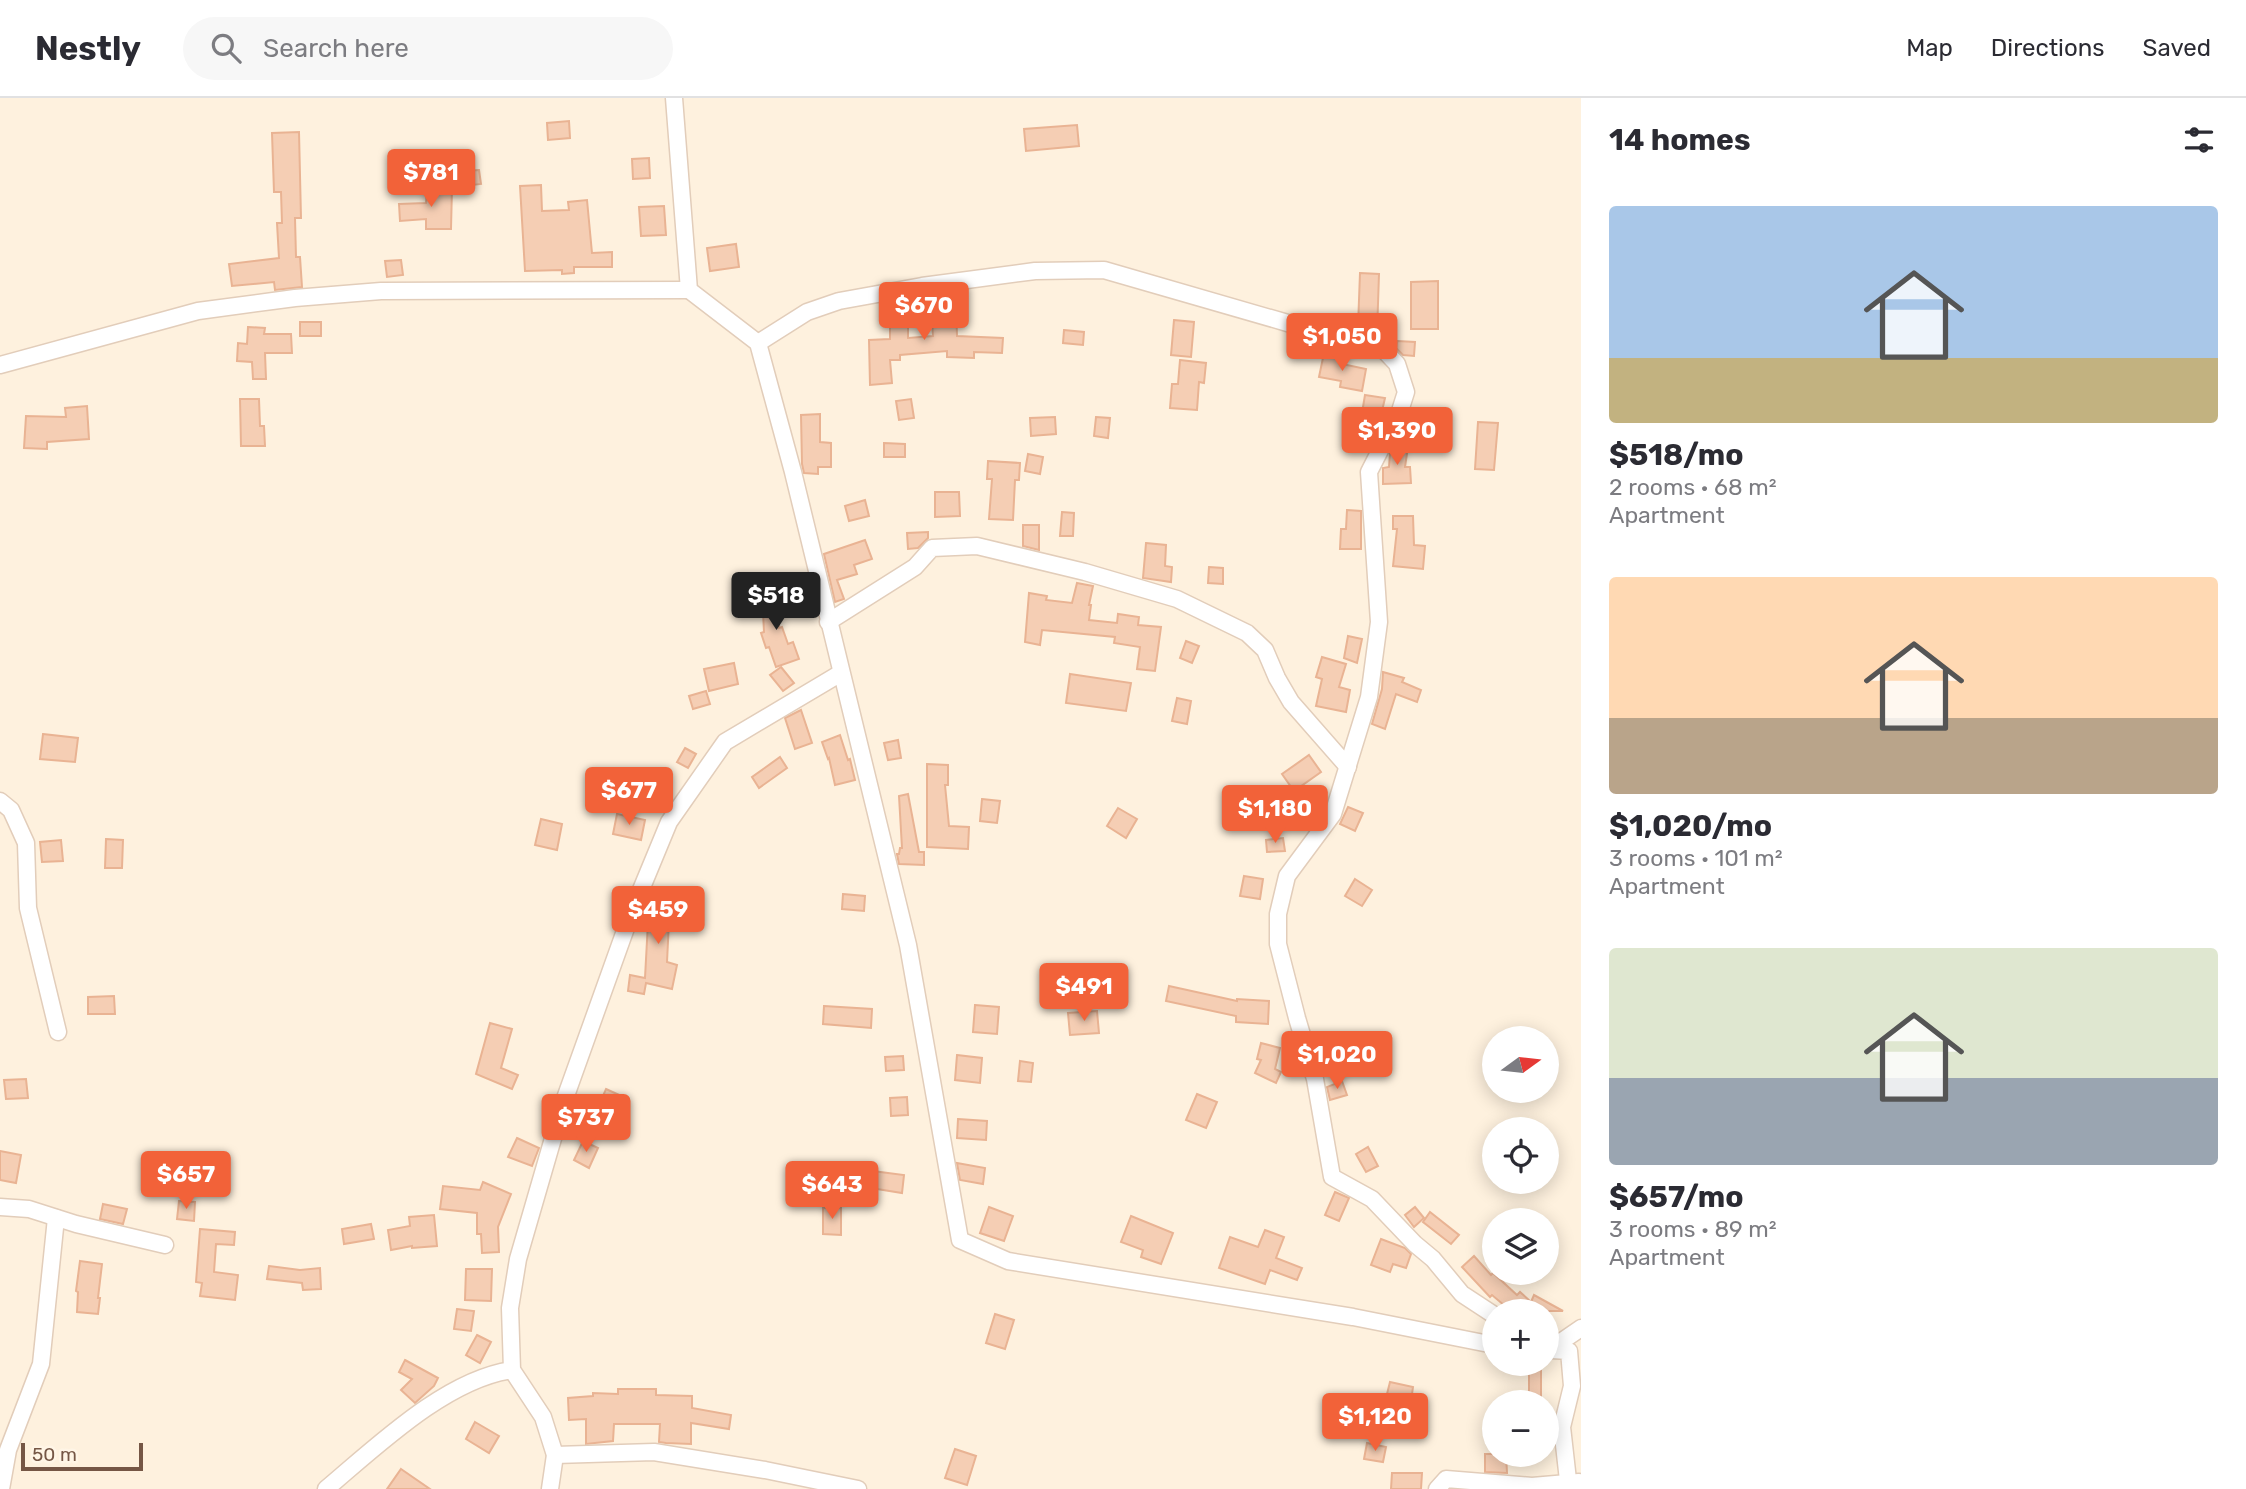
<!DOCTYPE html>
<meta charset="utf-8">
<style>
:root{--surface:#fff;--page:#f7f7f7;--text:#2b2b33;--muted:#7c7c81;--line:#e1e1e2;--accent:#f26239}
body{margin:0;font-family:Rubik,sans-serif;background:var(--page);color:var(--text);height:100vh;display:flex;flex-direction:column;font-size:26px;white-space:nowrap}
*{box-sizing:border-box;margin:0}
p{font-size:23px;color:var(--muted)}
.icon{flex:none;width:38px;height:38px;fill:none;stroke:currentColor;stroke-width:2;stroke-linecap:round;stroke-linejoin:round}
.map{position:relative;flex:1;overflow:hidden}
.panel{display:flex;flex-direction:column;background:var(--surface);width:665px}
.panel>*{flex:none}
.needle{width:46px;rotate:75deg}
.buttons{position:absolute;left:1482px;top:928px;display:grid;gap:14px}
.buttons a{display:grid;place-items:center;width:77px;height:77px;border-radius:50%;background:var(--surface);box-shadow:0 4px 18px #0003;font-size:35px}
.scale{position:absolute;left:21px;bottom:18px;width:122px;box-sizing:border-box;padding-left:7px;border:4px solid #755645;border-top:0;font-size:19px;line-height:24px;white-space:nowrap;color:#755645;-webkit-text-stroke:5px #fff5e6;paint-order:stroke}
.price{position:absolute;translate:-50% -60px;padding:0 16px;border-radius:7px;background:var(--accent);color:#fff;font-size:23px;line-height:46px;filter:drop-shadow(0 2px 4px #0008)}
.price::after{content:'';position:absolute;left:50%;top:42px;width:21px;height:16px;margin-left:-10px;background:inherit;clip-path:polygon(0 0,100% 0,50% 100%)}
.price.current{background:#222;color:#fff}
ul{padding:0;list-style:none}
li{display:grid;align-content:center;gap:14px;height:371px;padding:0 28px}
li span{display:grid;place-items:center;height:217px;border-radius:7px;color:#555}
li>.icon{margin-inline-start:auto}
span .icon{width:126px;height:126px;fill:#fffc;stroke-width:1}
li b{font-size:30px}
h2{display:flex;justify-content:space-between;align-items:center;height:84px;padding:0 28px;font-size:30px}
header{display:flex;align-items:center;gap:42px;box-sizing:border-box;height:98px;padding:0 35px;background:var(--surface);border-bottom:2px solid var(--line)}
header strong{font-size:33px}
nav{display:flex;gap:38px;margin-inline-start:auto;font-size:24px}
.search{width:490px;height:63px;background:var(--page);display:flex;align-items:center;gap:18px;box-sizing:border-box;padding:0 24px;border-radius:38px;color:var(--muted);font-size:26px}
main{display:flex;flex:1;min-height:0}
.map>svg:first-child{display:block}
.building{fill:#f5ceb4;stroke:#e9b393;stroke-width:2}
.lines{fill:none;stroke-linecap:round;stroke-linejoin:round}
.minor-casing{stroke:#e2cdba;stroke-width:19}
.minor{stroke:#fff;stroke-width:16}
</style>
<header>
<strong>Nestly</strong>
<div class="search"><svg class="icon" aria-label="search" viewBox="0 0 24 24"><circle cx="10" cy="10" r="6"/><path d="M15 15l6 6"/></svg>Search here</div>
<nav><a>Map</a><a>Directions</a><a>Saved</a></nav>
</header>
<main>
<div class="map">
<svg width="1581" height="1391" viewBox="0 0 1581 1391">
<rect width="100%" height="100%" fill="#fef1de"/>
<g class="building">
<path d="M569,23L570,40L548,42L547,25Z"/>
<path d="M1077,27L1079,48L1026,53L1024,31Z"/>
<path d="M299,34L301,120H295L296,159H300L302,189L275,192L274,184L232,188L229,166L279,160L277,125H282L281,94H274L272,35Z"/>
<path d="M649,60L650,80L633,81L632,61Z"/>
<path d="M479,72L481,86L464,88L463,73Z"/>
<path d="M541,87L542,113L569,112L568,104L587,102L592,155L612,154V169H574V175L562,176V172L525,173L520,88Z"/>
<path d="M427,90H452L451,131H426V121L400,123L399,106L426,105Z"/>
<path d="M664,108L666,137L641,138L639,109Z"/>
<path d="M736,146L739,169L710,173L707,150Z"/>
<path d="M401,162L403,177L387,179L385,163Z"/>
<path d="M1360,175L1379,176L1377,235L1358,229Z"/>
<path d="M1438,183V231H1411V184Z"/>
<path d="M931,208H956L957,238L1003,240L1002,255L974,254V260L947,259V253L900,257V262H890L892,285L870,287L869,242L890,241V209L908,210V240L933,238Z"/>
<path d="M1174,222L1194,224L1191,259L1171,257Z"/>
<rect x="300" y="224" width="21" height="14"/>
<path d="M248,229L265,230L264,236H291L292,255H265L266,281H253L252,264L237,263L238,245L247,246Z"/>
<path d="M1064,232L1084,234L1083,247L1063,245Z"/>
<path d="M1397,243L1415,244L1414,258L1403,257L1396,250Z"/>
<path d="M1324,255L1343,259L1342,266L1366,271L1362,293L1340,289L1341,283L1319,279Z"/>
<path d="M1180,262L1206,265L1204,285L1199,284L1197,312L1170,310L1172,286H1178Z"/>
<path d="M1365,297L1385,300L1382,313L1379,312L1377,324L1361,321Z"/>
<path d="M240,301H259L260,328H264L265,348H241Z"/>
<path d="M911,301L914,320L899,322L896,303Z"/>
<path d="M87,308L89,341L47,344V351L24,350L26,318L66,319L65,310Z"/>
<path d="M820,316V344L831,345V369H818V376L804,375L802,366L801,317Z"/>
<path d="M1055,319L1056,336L1031,338L1030,320Z"/>
<path d="M1096,319L1110,320L1108,340L1094,338Z"/>
<path d="M1478,324L1498,325L1494,372L1475,371Z"/>
<path d="M884,345L905,346V359H884Z"/>
<path d="M1394,347L1408,349L1405,369H1410L1411,385L1383,386V370L1389,369L1390,355Z"/>
<path d="M1028,356L1043,359L1040,376L1025,373Z"/>
<path d="M988,363L1020,365L1019,382H1015L1013,422L989,421L992,381H987Z"/>
<path d="M935,394H959L960,418L935,419Z"/>
<path d="M865,402L869,418L849,423L845,408Z"/>
<path d="M1347,412L1361,413V451H1340L1341,431H1346Z"/>
<path d="M1062,414L1074,415L1073,438H1060Z"/>
<path d="M1393,418H1413L1414,447L1425,448L1423,471L1393,468L1397,431H1393Z"/>
<path d="M1023,427H1039V452L1023,448Z"/>
<path d="M928,434V440L918,450L908,451L907,435Z"/>
<path d="M865,442L872,461L854,467L857,476L837,482L844,501L835,504L824,456Z"/>
<path d="M1146,445L1166,447L1165,468L1172,469L1171,484L1143,480Z"/>
<path d="M1209,469L1223,470V486L1208,485Z"/>
<path d="M1077,485L1093,488L1089,507H1091L1089,522L1117,525L1118,516L1139,519L1138,527L1161,529L1155,573L1137,571L1140,549L1114,545L1115,539L1042,532L1040,547L1025,544L1029,495L1047,498L1046,502L1072,505Z"/>
<path d="M776,493L779,530L782,529L788,546L793,544L799,561L776,569L769,549L766,550L761,535L764,534L762,494Z"/>
<path d="M1348,538L1362,541L1357,565L1344,560Z"/>
<path d="M1186,543L1199,548L1192,565L1180,560Z"/>
<path d="M1322,559L1346,566L1339,589L1350,592L1346,614L1316,608L1322,581L1316,579Z"/>
<path d="M734,565L738,586L709,593L704,571Z"/>
<path d="M781,569L794,585L783,593L770,577Z"/>
<path d="M1383,574L1404,580L1402,584L1421,592L1417,604L1396,596L1385,631L1372,626L1382,591Z"/>
<path d="M1070,576L1131,585L1126,613L1066,605Z"/>
<path d="M706,593L710,606L693,611L689,598Z"/>
<path d="M1177,600L1191,603L1187,626L1172,623Z"/>
<path d="M801,612L812,645L795,651L785,620Z"/>
<path d="M43,636L78,640L75,664L40,661Z"/>
<path d="M840,637L848,662L850,661L855,682L835,687L829,660L828,661L822,644Z"/>
<path d="M898,642L901,660L888,662L884,645Z"/>
<path d="M685,650L696,656L688,670L677,664Z"/>
<path d="M1309,657L1321,674L1294,693L1282,676Z"/>
<path d="M780,659L787,670L759,690L752,679Z"/>
<path d="M927,666L948,667V687H945L949,728L969,729L968,751L927,749Z"/>
<path d="M908,696L919,754H924V767L899,766L897,756H899L900,750H902L899,698Z"/>
<path d="M982,701L1000,703L997,725L980,723Z"/>
<path d="M1348,709L1363,715L1355,733L1340,726Z"/>
<path d="M1118,710L1137,721L1126,740L1107,728Z"/>
<path d="M617,716L645,722L641,742L613,736Z"/>
<path d="M541,721L562,726L557,752L535,747Z"/>
<path d="M1283,740L1285,753L1267,754L1266,742Z"/>
<path d="M106,741L123,742L122,770H105Z"/>
<path d="M61,742L63,763L42,764L40,744Z"/>
<path d="M1244,778L1263,781L1260,801L1240,798Z"/>
<path d="M1355,781L1372,792L1362,808L1345,798Z"/>
<path d="M843,796L865,798L864,813L842,811Z"/>
<path d="M653,797L683,803L679,825L669,823L667,864L677,867L672,891L646,885L644,896L628,893L630,877L645,880L648,824Z"/>
<path d="M1169,888L1237,903V901L1269,903L1268,926L1236,924V918L1166,903Z"/>
<path d="M114,898L115,916H88V899Z"/>
<path d="M975,907L999,909L997,936L973,934Z"/>
<path d="M824,908L872,911L871,930L823,926Z"/>
<path d="M1097,913L1099,935L1070,937L1068,915Z"/>
<path d="M490,925L512,931L501,970L518,977L512,991L476,976Z"/>
<path d="M1261,945L1280,950L1275,971L1281,974L1276,985L1255,975L1261,962L1257,961Z"/>
<path d="M957,957L982,960L980,985L955,982Z"/>
<path d="M903,958L904,972L886,973L885,959Z"/>
<path d="M1020,963L1033,965L1031,984L1018,983Z"/>
<path d="M26,981L28,1000L6,1001L4,982Z"/>
<path d="M1342,983L1347,997L1330,1002L1327,989Z"/>
<path d="M606,991L626,1000L620,1016L599,1007Z"/>
<path d="M1197,996L1217,1004L1206,1030L1186,1022Z"/>
<path d="M907,999L908,1017L891,1018L890,1000Z"/>
<path d="M958,1021L987,1023L986,1042L957,1040Z"/>
<path d="M517,1040L539,1050L532,1068L508,1059Z"/>
<path d="M583,1043L598,1050L589,1070L574,1062Z"/>
<path d="M1368,1049L1378,1068L1366,1074L1356,1056Z"/>
<path d="M0,1053L21,1057L16,1085L0,1082Z"/>
<path d="M957,1065L985,1070L983,1086L960,1082Z"/>
<path d="M849,1066L873,1070V1073L904,1077L902,1095L846,1086Z"/>
<path d="M483,1084L511,1096L498,1129L499,1154L482,1155L481,1136H477V1115L440,1111L443,1088L480,1092Z"/>
<path d="M1335,1094L1349,1100L1339,1123L1325,1117Z"/>
<path d="M179,1103L195,1104L194,1123L177,1121Z"/>
<path d="M103,1106L127,1111L123,1126L100,1121Z"/>
<path d="M989,1109L1013,1118L1004,1143L980,1135Z"/>
<path d="M1415,1109L1424,1120L1414,1129L1405,1117Z"/>
<path d="M823,1110H841V1137L823,1136Z"/>
<path d="M1430,1114L1459,1137L1451,1146L1423,1124Z"/>
<path d="M434,1117L437,1148L412,1150V1148L391,1152L388,1132L410,1128L409,1119Z"/>
<path d="M1131,1118L1173,1135L1161,1166L1141,1159L1143,1152L1121,1144Z"/>
<path d="M371,1126L374,1141L344,1146L342,1131Z"/>
<path d="M200,1131L235,1134L234,1147L216,1146L214,1174L238,1177L235,1202L200,1198L202,1185L196,1184Z"/>
<path d="M1265,1132L1284,1139L1276,1160L1302,1170L1297,1182L1270,1172L1265,1186L1219,1170L1230,1139L1258,1149Z"/>
<path d="M1381,1141L1405,1150L1411,1156L1406,1170L1393,1166L1390,1174L1371,1167Z"/>
<path d="M1474,1158L1491,1177L1493,1175L1517,1197L1520,1194L1531,1204L1534,1197L1563,1213H1511L1492,1197L1490,1199L1462,1169Z"/>
<path d="M80,1163L102,1166L98,1200H100L98,1216L77,1214L78,1194L76,1193Z"/>
<path d="M269,1168L300,1172L320,1170L321,1191L303,1192L302,1185L267,1181Z"/>
<path d="M466,1171H492L491,1203L465,1202Z"/>
<path d="M457,1211L474,1213L471,1233L454,1231Z"/>
<path d="M995,1216L1014,1222L1005,1251L986,1245Z"/>
<path d="M477,1237L491,1244L480,1265L466,1257Z"/>
<path d="M405,1262L438,1280L434,1288L415,1305L401,1292L412,1281L399,1274Z"/>
<rect x="1529" y="1265" width="12" height="38"/>
<path d="M1390,1284L1413,1289L1411,1303L1419,1302L1421,1316L1400,1320L1401,1326L1379,1328L1378,1309L1384,1308Z"/>
<path d="M618,1291H656V1297L692,1298V1310L731,1317L729,1331L691,1325V1346L666,1345L659,1344L660,1326H614L613,1343L586,1346V1321L569,1322L568,1300L593,1298V1295L618,1296Z"/>
<path d="M475,1324L499,1338L489,1355L466,1341Z"/>
<path d="M1367,1345L1386,1349L1383,1364L1364,1361Z"/>
<path d="M955,1351L976,1358L967,1387L945,1380Z"/>
<path d="M1485,1356H1506L1507,1375L1485,1374Z"/>
<path d="M401,1371L430,1391H387Z"/>
<path d="M1392,1375H1422L1421,1391H1391Z"/>
</g>
<g class="lines">
<g class="minor-casing">
<g id="minor">
<path d="M674,0L689,192L758,245L793,374L908,847L960,1142L1008,1163L1353,1219L1494,1247"/>
<path d="M758,245L807,214L839,203L922,188L1035,173L1104,172L1291,226L1358,240L1381,249L1397,266L1406,294L1400,313L1369,374L1379,524L1369,599L1333,716L1287,778L1278,816V846L1297,920L1315,981L1332,1079L1372,1101L1415,1146L1433,1161L1462,1196L1494,1217"/>
<path d="M0,267L198,213L295,200L381,193L689,192"/>
<path d="M828,524L915,469L932,450L977,448L1085,474L1177,501L1247,535L1265,552L1277,580L1291,604L1348,669"/>
<path d="M0,703L11,712L26,745L28,810L58,934"/>
<path d="M0,1109L29,1111L76,1126L165,1147"/>
<path d="M1549,1252L1581,1230"/>
<path d="M1551,1252L1569,1253L1572,1288L1562,1329L1569,1391"/>
<path d="M555,1357L654,1354L765,1372L858,1391"/>
<path d="M1,1391L8,1352L41,1266L56,1120"/>
<path d="M326,1391C376,1349 446,1281 512,1272"/>
<path d="M550,1391L555,1357L543,1319L512,1272L510,1210L518,1161L563,1006L631,816L669,724L725,644L841,575"/>
<path d="M1437,1391L1446,1381L1532,1388L1579,1384"/>
</g>
</g>
<use href="#minor" class="minor"/>
</g>
</svg>
<div class="buttons">
<a><svg class="needle" viewBox="-14 -14 28 28"><path d="M0-13l5 13h-10z" fill="#e53935"/><path d="M0 13l5-13h-10z" fill="#7c7c81"/></svg></a>
<a><svg class="icon" aria-label="locate" viewBox="0 0 24 24"><circle cx="12" cy="12" r="6"/><path d="M12 2v4M12 18v4M2 12h4M18 12h4"/></svg></a>
<a><svg class="icon" aria-label="layers" viewBox="0 0 24 24"><path d="M12 4l9 5-9 5-9-5zM3 14l9 5 9-5"/></svg></a>
<a>+</a>
<a>−</a>
</div>
<div class="scale">50 m</div>
<b class="price" style="left:431px;top:111px">$781</b>
<b class="price" style="left:924px;top:244px">$670</b>
<b class="price" style="left:1342px;top:275px">$1,050</b>
<b class="price" style="left:1397px;top:369px">$1,390</b>
<b class="price current" style="left:776px;top:534px">$518</b>
<b class="price" style="left:629px;top:729px">$677</b>
<b class="price" style="left:1275px;top:747px">$1,180</b>
<b class="price" style="left:658px;top:848px">$459</b>
<b class="price" style="left:1084px;top:925px">$491</b>
<b class="price" style="left:1337px;top:993px">$1,020</b>
<b class="price" style="left:586px;top:1056px">$737</b>
<b class="price" style="left:186px;top:1113px">$657</b>
<b class="price" style="left:832px;top:1123px">$643</b>
<b class="price" style="left:1375px;top:1355px">$1,120</b>
</div>
<section class="panel">
<h2>14 homes<svg class="icon" aria-label="filters" viewBox="0 0 24 24"><path d="M4 7h16M4 17h16"/><circle cx="9" cy="7" r="2"/><circle cx="15" cy="17" r="2"/></svg></h2>
<ul>
<li><span style="background:linear-gradient(#a9c7e8 70%,#c2b280 0)"><svg class="icon" aria-label="home" viewBox="0 0 24 24"><path d="M3 11l9-7 9 7M6 9v11h12V9"/></svg></span><div><b>$518/mo</b><p>2 rooms · 68 m²</p><p>Apartment</p></div></li>
<li><span style="background:linear-gradient(#ffd9b3 65%,#b9a48a 0)"><svg class="icon" aria-label="home" viewBox="0 0 24 24"><path d="M3 11l9-7 9 7M6 9v11h12V9"/></svg></span><div><b>$1,020/mo</b><p>3 rooms · 101 m²</p><p>Apartment</p></div></li>
<li><span style="background:linear-gradient(#dfe7d0 60%,#9aa5b1 0)"><svg class="icon" aria-label="home" viewBox="0 0 24 24"><path d="M3 11l9-7 9 7M6 9v11h12V9"/></svg></span><div><b>$657/mo</b><p>3 rooms · 89 m²</p><p>Apartment</p></div></li>
</ul>
</section>
</main>
